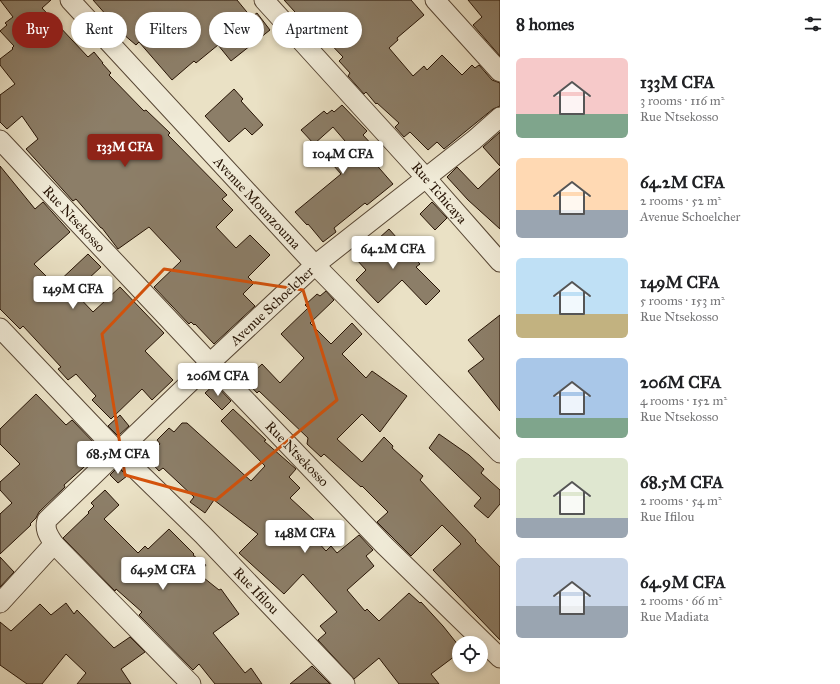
<!DOCTYPE html>
<meta charset="utf-8">
<style>
:root{--surface:#fff;--page:#f6f6f6;--text:#202124;--muted:#757577;--accent:#8f2418}
body{margin:0;font-family:"IM FELL Great Primer",serif;background:var(--page);color:var(--text);height:100vh;display:flex;flex-direction:column;font-size:15px;white-space:nowrap}
*{box-sizing:border-box;margin:0}
p{font-size:13px;color:var(--muted)}
.icon{flex:none;width:22px;height:22px;fill:none;stroke:currentColor;stroke-width:2;stroke-linecap:round;stroke-linejoin:round}
.map{position:relative;flex:1;overflow:hidden}
.drawer{display:flex;flex-direction:column;background:var(--surface);width:340px}
.drawer>*{flex:none}
.top-card{position:absolute;left:12px;top:12px;width:380px;height:36px;display:flex;gap:8px}
.buttons{position:absolute;left:452px;top:636px;display:grid;gap:8px}
.buttons a{display:grid;place-items:center;width:36px;height:36px;border-radius:50%;background:var(--surface);box-shadow:0 2px 6px #0003;font-size:20px}
.price{position:absolute;translate:-50% -34px;padding:0 9px;border-radius:4px;background:#fff;color:#222;font-size:13px;line-height:26px;filter:drop-shadow(0 1px 2px #0008)}
.price::after{content:'';position:absolute;left:50%;top:24px;width:12px;height:9px;margin-left:-6px;background:inherit;clip-path:polygon(0 0,100% 0,50% 100%)}
.price.active{background:var(--accent);color:#fff}
ul{padding:0;list-style:none}
li{display:flex;align-items:center;gap:12px;height:100px;padding:0 16px}
li span{display:grid;place-items:center;flex:none;width:112px;height:80px;border-radius:6px;color:#555}
li>.icon{margin-inline-start:auto}
span .icon{width:48px;height:48px;fill:#fffc;stroke-width:1}
li b{font-size:17px}
h2{display:flex;justify-content:space-between;align-items:center;height:48px;padding:0 16px;font-size:17px}
.tag{padding:0 14px;border-radius:18px;background:var(--surface);box-shadow:0 2px 6px #0003;font-size:14px;line-height:36px}
.tag.active{background:var(--accent);color:#fff}
main{display:flex;flex:1;min-height:0}
.map>svg:first-child{display:block}
.building{fill:#8c7e68;stroke:#261304}
.lines{fill:none;stroke-linecap:round;stroke-linejoin:round}
.minor-casing{stroke:#574634;stroke-width:21}
.minor{stroke:#f1ecd9;stroke-width:19}
.marked{fill:none;stroke:#d5520b;stroke-width:3;stroke-linejoin:round}
.labels{text-anchor:middle;dominant-baseline:central;stroke-width:3;stroke-linejoin:round;paint-order:stroke}
.street-label{font-size:14px;fill:#261304;stroke:#f1ecd9}
</style>
<main>
<div class="map">
<svg width="500" height="684" viewBox="0 0 500 684">
<rect width="100%" height="100%" fill="#eae1c5"/>
<filter id="stains"><feTurbulence type="fractalNoise" baseFrequency=".005" numOctaves="4"/><feColorMatrix values="0 0 0 0 .2 0 0 0 0 .09 0 0 0 0 .02 0 0 0 .5 -.17"/></filter>
<radialGradient id="worn" r=".72"><stop offset=".6" stop-color="#630" stop-opacity="0"/><stop offset="1" stop-color="#630" stop-opacity=".3"/></radialGradient>
<g class="building">
<path d="M0,0H51L42,8L88,57L94,52L103,63H102L111,73L109,75L144,111L146,110L170,133L168,135L227,195L222,199L233,210L216,227L236,248L250,235L270,255L248,277L254,283L243,294L255,306L214,344L195,324L194,325L191,322L189,324L154,287L181,261L149,227L118,249L102,228H101L76,199L73,201L26,149L38,139L22,116L7,129L0,122V95L15,84L0,65V59L13,49L12,48L14,46L0,31L7,25L5,23L13,17Z"/>
<path d="M93,0H237L251,17L257,13L270,30L231,61L218,45L196,63L194,61L172,80L139,42L136,45L123,34Z"/>
<path d="M284,0H411L424,15L397,38L398,40L389,48L413,76L424,66L427,70L442,55L462,75L472,65L475,68L479,65L492,80L500,83V106L493,109L444,149L437,142L428,150L410,132L404,137L395,127L399,123L377,103L376,104L366,92L364,94L348,76L350,73L339,61L343,57L319,32L316,35Z"/>
<path d="M468,0H500V56L473,25L482,17Z"/>
<path d="M234,89L243,99L241,101L263,125L252,135L245,128L229,142L205,116Z"/>
<path d="M342,105L367,131L363,135L374,147L367,154L393,184L367,205L365,203L334,228L336,232L323,242L308,224L307,225L295,212L341,174L333,165L351,148L333,127L314,144L301,130L324,111L327,114L332,110L334,112Z"/>
<path d="M500,132V166L483,147Z"/>
<path d="M0,166L35,209L43,202L70,232L34,264L55,285L88,254L101,267L74,292L93,312L120,287L164,333L145,351L173,380L152,400L142,389L111,419L92,400L96,396L76,374L68,380L58,369L61,367L23,326L20,329L0,309Z"/>
<path d="M457,167L478,189L500,168V229L468,200L447,177Z"/>
<path d="M432,202L447,218L435,230L420,214Z"/>
<path d="M389,229L420,264L416,267L440,291L426,305L402,280L378,303L356,280L366,270L356,259Z"/>
<path d="M326,291L334,300L310,323L331,344L352,323L362,334L342,354L366,378L372,371L407,396L380,432L362,414L337,439L362,462L384,437L393,446L392,448L423,476L420,480L476,540L475,541L500,567V640L433,570L461,544L442,525L411,556L377,522L388,512L362,486L361,487L324,454L321,457L307,444L308,438L259,391L257,393L245,380L262,364L280,383L304,358L281,334L308,308L305,305L317,294L320,296Z"/>
<path d="M500,315V411L468,371L484,359L468,340Z"/>
<path d="M215,384L231,401L222,410L205,393Z"/>
<path d="M36,394L66,425L72,420L102,451L64,485L65,487L39,512L36,518L30,524L31,525L0,554V514L12,503L0,490V482L20,464L0,444V429Z"/>
<path d="M233,409L266,440L264,441L296,469L289,477L300,488L290,498L315,521L307,530L326,551L331,546L337,553L359,535L373,550L366,556L374,566L347,590L365,611L367,609L379,621L409,593L420,603L421,602L443,626L459,646V653L431,674L439,684H399L379,658L354,679L318,640L326,633L320,626L337,612L303,574L284,594L239,553L258,534L214,500L205,513L190,502L194,497L163,468L159,471L146,457L160,444L157,440L169,428L174,432L182,423H187L251,481L265,466L221,421Z"/>
<path d="M120,415L129,426L118,436L108,426Z"/>
<path d="M439,434L469,455L484,469L481,473L500,490V504L488,518L474,506L481,498L429,448Z"/>
<path d="M118,467L127,476L118,483L110,475Z"/>
<path d="M105,490L119,505L104,519L138,553L145,546L148,549L169,529L194,554L193,555L206,565L199,574L219,590L221,589L239,614L213,633L245,673L251,668L262,684H215L199,664L193,670L139,615L142,612L116,589L115,591L63,538L89,513L88,512L94,506L91,503Z"/>
<path d="M0,557L14,572L0,587Z"/>
<path d="M66,603L74,614L77,610L114,648L130,637L145,652L121,669L131,684H77L86,673L66,654L42,684H27L0,665V622L11,631L40,604L51,615Z"/>
<path d="M312,666L330,684H290Z"/>
</g>
<g class="lines">
<g class="minor-casing">
<g id="minor">
<path d="M70,0L315,265L500,453"/>
<path d="M264,0L426,178L500,262"/>
<path d="M435,0L500,72"/>
<path d="M0,140L210,363L384,545L500,658"/>
<path d="M0,328L118,452L203,535L345,684"/>
<path d="M54,544L191,684"/>
<path d="M0,603L54,544C49,536 44,530 47,520L210,363L315,265L474,140L500,117"/>
</g>
</g>
<use href="#minor" class="minor"/>
</g>
<path class="marked" d="M164,269L303,290L337,400L216,500L125,475L102,334Z"/>
<g class="labels">
<g class="street-label">
<text transform="translate(439 193) rotate(49)">Rue Tchicaya</text>
<text transform="translate(257 203) rotate(47)">Avenue Mounzouma</text>
<text transform="translate(74 219) rotate(47)">Rue Ntsekosso</text>
<text transform="translate(272 306) rotate(-43)">Avenue Schoelcher</text>
<text transform="translate(297 454) rotate(46)">Rue Ntsekosso</text>
<text transform="translate(256 591) rotate(46)">Rue Ifilou</text>
</g>
</g>
<rect width="100%" height="100%" filter="url(#stains)"/>
<rect width="100%" height="100%" fill="url(#worn)"/>
</svg>
<div class="buttons">
<a><svg class="icon" aria-label="locate" viewBox="0 0 24 24"><circle cx="12" cy="12" r="6"/><path d="M12 2v4M12 18v4M2 12h4M18 12h4"/></svg></a>
</div>
<b class="price active" style="left:125px;top:168px">133M CFA</b>
<b class="price" style="left:343px;top:175px">104M CFA</b>
<b class="price" style="left:393px;top:270px">64.2M CFA</b>
<b class="price" style="left:73px;top:310px">149M CFA</b>
<b class="price" style="left:218px;top:397px">206M CFA</b>
<b class="price" style="left:118px;top:475px">68.5M CFA</b>
<b class="price" style="left:305px;top:554px">148M CFA</b>
<b class="price" style="left:163px;top:591px">64.9M CFA</b>
<div class="top-card">
<a class="tag active">Buy</a>
<a class="tag">Rent</a>
<a class="tag">Filters</a>
<a class="tag">New</a>
<a class="tag">Apartment</a>
</div>
</div>
<section class="drawer">
<h2>8 homes<svg class="icon" aria-label="filters" viewBox="0 0 24 24"><path d="M4 7h16M4 17h16"/><circle cx="9" cy="7" r="2"/><circle cx="15" cy="17" r="2"/></svg></h2>
<ul>
<li><span style="background:linear-gradient(#f6c9c9 70%,#7fa58c 0)"><svg class="icon" aria-label="home" viewBox="0 0 24 24"><path d="M3 11l9-7 9 7M6 9v11h12V9"/></svg></span><div><b>133M CFA</b><p>3 rooms · 116 m²</p><p>Rue Ntsekosso</p></div></li>
<li><span style="background:linear-gradient(#ffd9b3 65%,#9aa5b1 0)"><svg class="icon" aria-label="home" viewBox="0 0 24 24"><path d="M3 11l9-7 9 7M6 9v11h12V9"/></svg></span><div><b>64.2M CFA</b><p>2 rooms · 52 m²</p><p>Avenue Schoelcher</p></div></li>
<li><span style="background:linear-gradient(#bfe0f5 70%,#c2b280 0)"><svg class="icon" aria-label="home" viewBox="0 0 24 24"><path d="M3 11l9-7 9 7M6 9v11h12V9"/></svg></span><div><b>149M CFA</b><p>5 rooms · 153 m²</p><p>Rue Ntsekosso</p></div></li>
<li><span style="background:linear-gradient(#a9c7e8 75%,#7fa58c 0)"><svg class="icon" aria-label="home" viewBox="0 0 24 24"><path d="M3 11l9-7 9 7M6 9v11h12V9"/></svg></span><div><b>206M CFA</b><p>4 rooms · 152 m²</p><p>Rue Ntsekosso</p></div></li>
<li><span style="background:linear-gradient(#dfe7d0 75%,#9aa5b1 0)"><svg class="icon" aria-label="home" viewBox="0 0 24 24"><path d="M3 11l9-7 9 7M6 9v11h12V9"/></svg></span><div><b>68.5M CFA</b><p>2 rooms · 54 m²</p><p>Rue Ifilou</p></div></li>
<li><span style="background:linear-gradient(#c9d6e8 60%,#9aa5b1 0)"><svg class="icon" aria-label="home" viewBox="0 0 24 24"><path d="M3 11l9-7 9 7M6 9v11h12V9"/></svg></span><div><b>64.9M CFA</b><p>2 rooms · 66 m²</p><p>Rue Madiata</p></div></li>
</ul>
</section>
</main>
